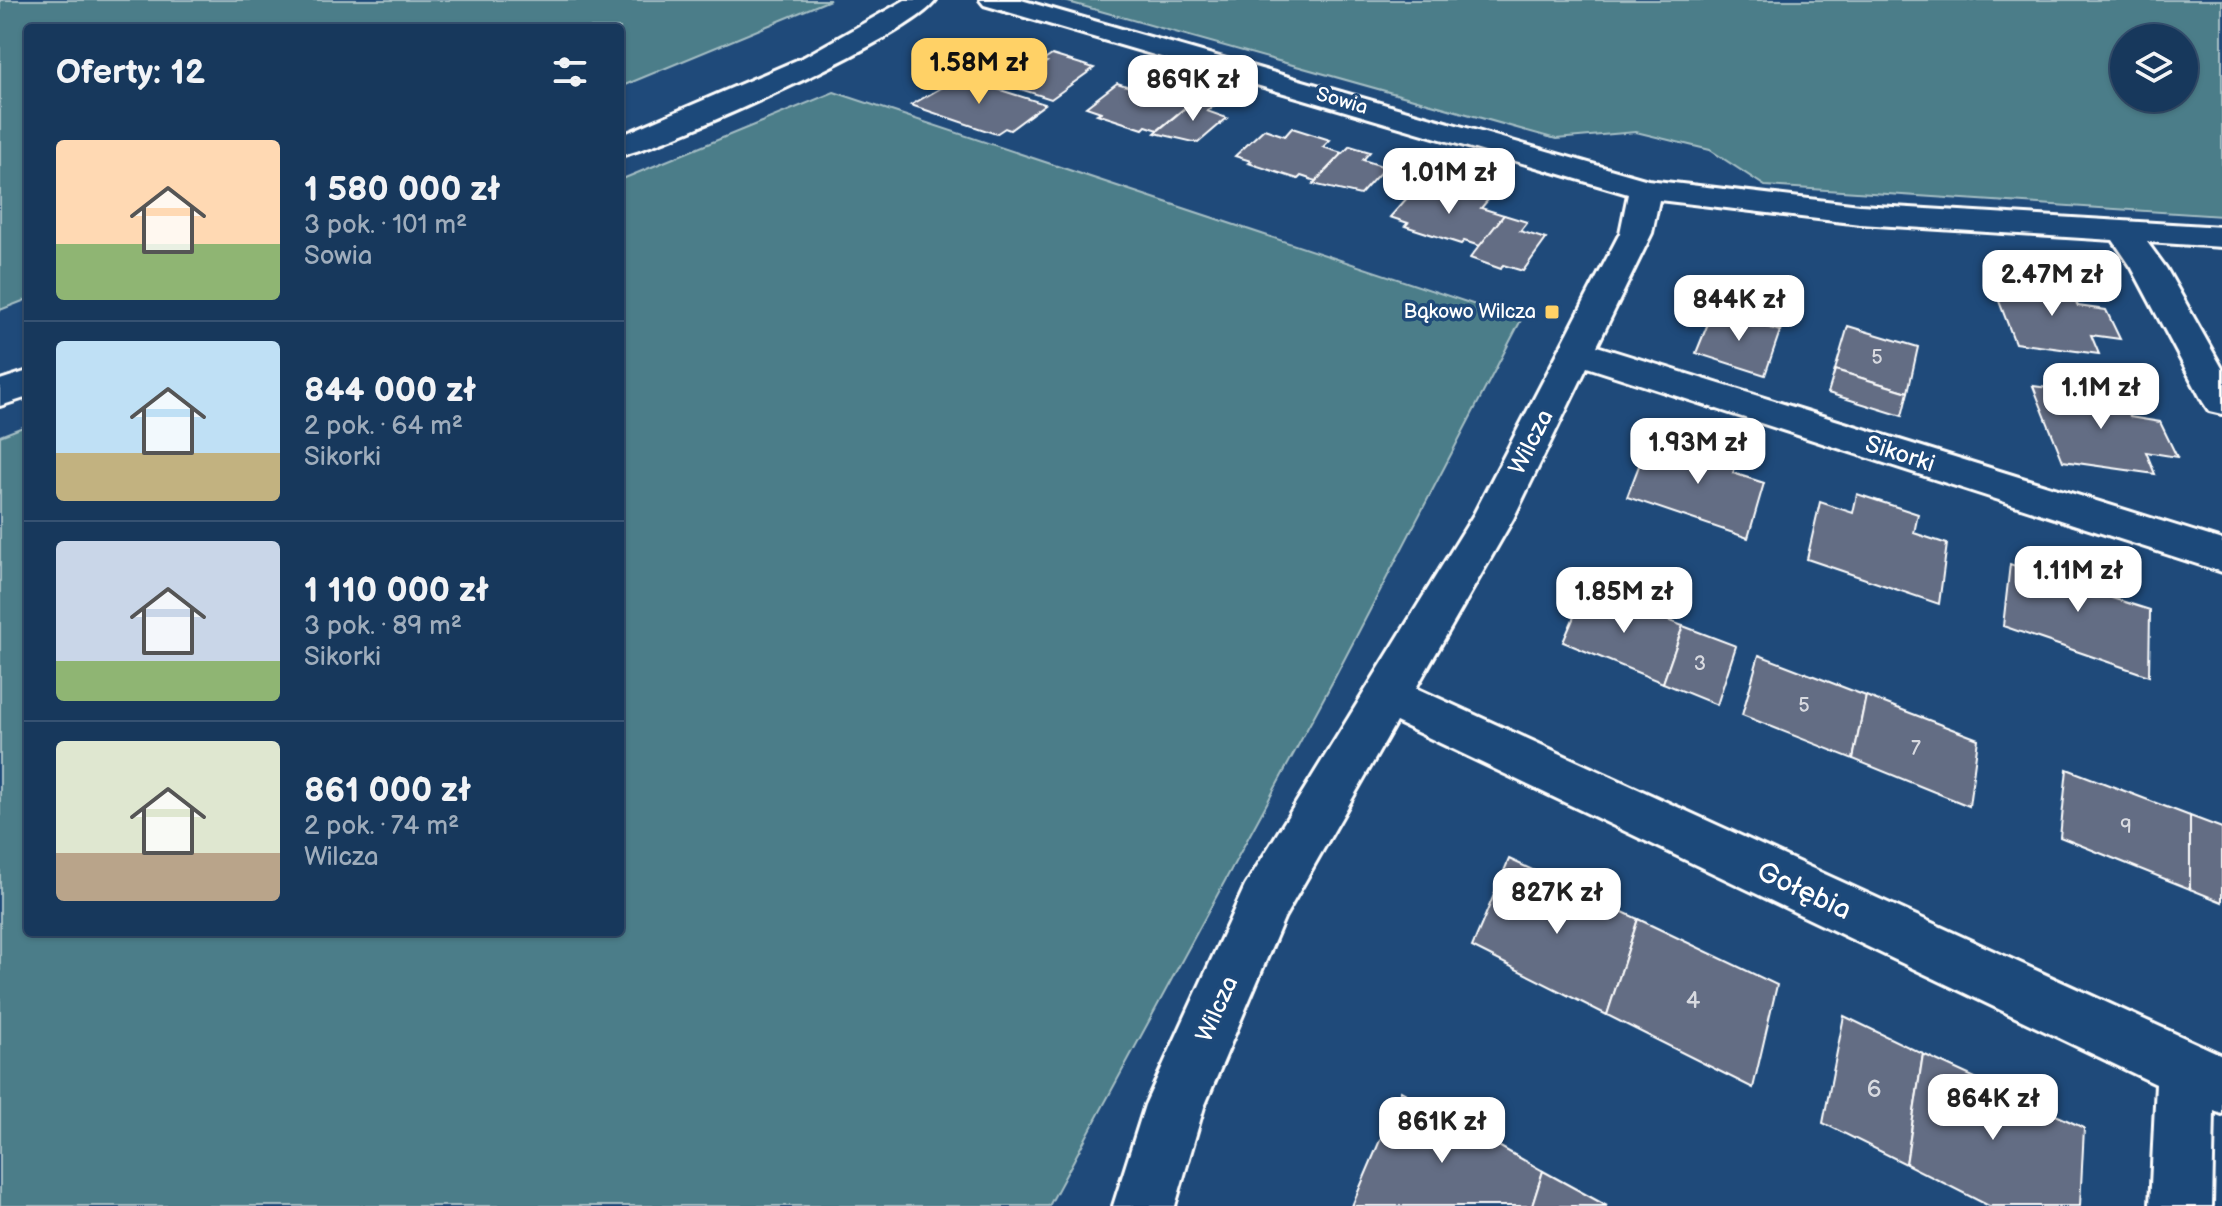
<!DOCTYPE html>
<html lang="pl">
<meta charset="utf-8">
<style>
:root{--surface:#17385c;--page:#203f62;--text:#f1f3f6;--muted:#9eacbb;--line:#365272;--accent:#ffd166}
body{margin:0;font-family:"Balsamiq Sans",sans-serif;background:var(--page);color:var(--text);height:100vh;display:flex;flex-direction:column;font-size:30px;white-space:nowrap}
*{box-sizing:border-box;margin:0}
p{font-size:26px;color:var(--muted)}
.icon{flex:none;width:44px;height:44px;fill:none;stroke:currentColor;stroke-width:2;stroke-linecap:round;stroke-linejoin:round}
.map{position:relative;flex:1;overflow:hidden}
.panel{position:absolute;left:24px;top:24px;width:600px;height:912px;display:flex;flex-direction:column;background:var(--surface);border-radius:8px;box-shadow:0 2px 6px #0004,0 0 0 2px var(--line)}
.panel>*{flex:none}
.fabs{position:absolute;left:2110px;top:24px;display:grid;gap:16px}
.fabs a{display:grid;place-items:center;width:88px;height:88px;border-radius:50%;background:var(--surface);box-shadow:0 2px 6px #0004,0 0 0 2px var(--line);font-size:40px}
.price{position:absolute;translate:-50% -68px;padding:0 18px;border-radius:16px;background:#fff;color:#222;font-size:26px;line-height:52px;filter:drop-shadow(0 2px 4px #0008)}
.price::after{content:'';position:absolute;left:50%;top:48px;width:24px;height:18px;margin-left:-12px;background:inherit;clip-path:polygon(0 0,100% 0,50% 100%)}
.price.selected{background:var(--accent);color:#111}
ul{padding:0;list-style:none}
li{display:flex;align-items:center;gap:24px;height:200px;padding:0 32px}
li+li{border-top:2px solid var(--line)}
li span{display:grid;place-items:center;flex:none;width:224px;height:160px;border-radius:8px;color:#555}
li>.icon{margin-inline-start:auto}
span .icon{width:96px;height:96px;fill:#fffc;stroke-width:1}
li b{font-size:34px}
h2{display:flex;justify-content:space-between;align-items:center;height:96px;padding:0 32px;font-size:34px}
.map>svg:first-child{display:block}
.green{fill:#4b7d89;stroke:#a5bec4;stroke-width:2;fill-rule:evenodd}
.building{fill:#636d84;stroke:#fff;stroke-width:2}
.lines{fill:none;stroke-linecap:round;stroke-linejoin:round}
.minor-casing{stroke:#fff;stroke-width:6}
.major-casing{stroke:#fff;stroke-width:6}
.minor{fill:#1f4a7a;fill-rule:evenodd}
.major{fill:#1f4a7a;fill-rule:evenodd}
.poi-dot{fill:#ffd166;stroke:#1f4a7a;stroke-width:3}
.labels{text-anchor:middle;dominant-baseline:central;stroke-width:7;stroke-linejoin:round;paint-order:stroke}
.far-street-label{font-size:20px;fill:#fff;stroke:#1f4a7a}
.far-poi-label{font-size:20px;fill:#fff;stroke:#1f4a7a;text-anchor:end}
.number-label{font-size:20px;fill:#d8dae0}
.street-label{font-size:24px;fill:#fff;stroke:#1f4a7a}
.near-number-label{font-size:24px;fill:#d8dae0}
.near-street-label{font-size:28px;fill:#fff;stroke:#1f4a7a}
</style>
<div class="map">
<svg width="2222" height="1206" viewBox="0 0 2222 1206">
<rect width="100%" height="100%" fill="#1f4a7a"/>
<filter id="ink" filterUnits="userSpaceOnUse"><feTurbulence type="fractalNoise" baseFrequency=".0125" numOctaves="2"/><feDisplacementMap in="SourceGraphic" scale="16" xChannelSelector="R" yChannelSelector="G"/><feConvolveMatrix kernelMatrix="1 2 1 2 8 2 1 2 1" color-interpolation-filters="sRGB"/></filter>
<g filter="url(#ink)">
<g class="green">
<path d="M0,0H830L620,87V28H28V299L0,310Z"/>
<path d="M1061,0H2222V216L1765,186L1710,150L1636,132L1556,139ZM2124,38H2184V98H2124Z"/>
<path d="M834,92L1521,320L1333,681L1049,1206H0V436L28,425V932H620V180Z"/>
</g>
<g class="building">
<path d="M1052,55L1094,68L1051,99L1008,85H1014L1047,62L1043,61Z"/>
<path d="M957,79L988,89L991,87L1045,104L1010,130L1005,128L996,134L911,105Z"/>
<path d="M1117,83L1136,89L1144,83L1178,93L1170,100L1188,105L1158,130L1146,126L1143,129L1097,114L1101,112L1086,107Z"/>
<path d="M1196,99L1215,105L1207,111L1227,118L1198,143L1155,133Z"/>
<path d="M1292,128L1330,140L1323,147L1342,153L1316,181L1301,176L1298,179L1248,163L1251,161L1235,156L1264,129L1285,136Z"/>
<path d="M1350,146L1370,152L1363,160L1385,167L1360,195L1313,184Z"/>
<path d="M1446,187L1488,200L1481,208L1504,215L1480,246L1464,241L1461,244L1405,226L1408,223L1390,217L1416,188L1440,195Z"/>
<path d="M1504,215L1527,222L1520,231L1546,239L1523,271L1503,265L1501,269L1470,258Z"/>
<path d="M1730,272L1794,290L1780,331L1713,311Z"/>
<path d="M1991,280L2070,290L2078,306L2106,310L2120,339L2091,335L2099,354L2015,343Z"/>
<path d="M1713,311L1780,331L1765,375L1696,353Z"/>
<path d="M1848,326L1918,347L1908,392L1835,370Z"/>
<path d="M1835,370L1908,392L1902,416L1828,393Z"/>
<path d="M2033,386L2120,397L2130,417L2160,422L2177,457L2146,452L2155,474L2063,461Z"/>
<path d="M1683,438L1739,456L1733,473L1764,483L1748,538L1627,497L1647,445L1677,455Z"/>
<path d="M1857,494L1918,514L1914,533L1947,544L1939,604L1807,559L1820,502L1853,513Z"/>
<path d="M2047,556L2113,577L2112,598L2150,610L2149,676L2003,626L2010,564L2046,576Z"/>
<path d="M1586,589L1683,626L1663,683L1563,642Z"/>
<path d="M1683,626L1736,646L1717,705L1663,683Z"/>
<path d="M1759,655L1866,696L1853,759L1742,715Z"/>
<path d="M1866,696L1978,739L1969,806L1853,759Z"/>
<path d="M2067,769L2190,816V889L2060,837Z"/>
<path d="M2190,816L2222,828V902L2190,889Z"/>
<path d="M1509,859L1638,919L1607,1015L1472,947Z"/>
<path d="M1638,919L1777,985L1753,1088L1607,1015Z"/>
<path d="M1844,1016L1923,1054L1906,1164L1823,1123Z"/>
<path d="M1923,1054L2084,1128L2080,1206H1989L1906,1164Z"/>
<path d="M1401,1091L1543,1171L1532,1206H1352Z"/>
<path d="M1543,1171L1607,1206H1532Z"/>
</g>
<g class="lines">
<g class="minor-casing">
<path id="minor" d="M980,0H1021L1648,180L1860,205L2222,227V247L2147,242L2166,268L2222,368V414L2209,411L2203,402L2132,268L2113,240L1860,224L1659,200L1652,233L1597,346L2222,540V572L1587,367L1513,519L1416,688L2222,1055V1114L2214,1111L2212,1206H2150L2156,1084L1396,722L1284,918L1204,1107L1175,1206H1113L1145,1105L1245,886L1474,514L1620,233L1628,194L984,5Z"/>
</g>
<g class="major-casing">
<g id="major">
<path d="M905,0H936C911,37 670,144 620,156V136L804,57Z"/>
<path d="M28,371V397L0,406V380Z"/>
</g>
</g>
<use href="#minor" class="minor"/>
<use href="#major" class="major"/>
</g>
</g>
<rect class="poi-dot" x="1544" y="304" width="16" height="16" rx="4"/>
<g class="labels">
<g class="far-street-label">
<text transform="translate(1342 101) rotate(16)">Sowia</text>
</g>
<g class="far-poi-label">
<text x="1536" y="312">Bąkowo Wilcza</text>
</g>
<g class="number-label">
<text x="1877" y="358">5</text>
<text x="1700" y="664">3</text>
<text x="1804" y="706">5</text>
<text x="1916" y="749">7</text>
<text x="2126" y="827">9</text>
</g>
<g class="street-label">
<text transform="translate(1531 442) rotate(-63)">Wilcza</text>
<text transform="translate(1900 454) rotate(18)">Sikorki</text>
<text transform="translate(1217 1009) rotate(-66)">Wilcza</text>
</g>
<g class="near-number-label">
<text x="1693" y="1000">4</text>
<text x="1874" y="1089">6</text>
</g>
<g class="near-street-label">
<text transform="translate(1804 891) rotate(25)">Gołębia</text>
</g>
</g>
</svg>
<div class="fabs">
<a><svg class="icon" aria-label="layers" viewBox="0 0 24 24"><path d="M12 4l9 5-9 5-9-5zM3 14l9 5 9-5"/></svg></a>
</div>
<b class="price selected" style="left:979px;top:106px">1.58M zł</b>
<b class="price" style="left:1193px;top:123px">869K zł</b>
<b class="price" style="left:1449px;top:216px">1.01M zł</b>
<b class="price" style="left:2052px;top:318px">2.47M zł</b>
<b class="price" style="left:1739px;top:343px">844K zł</b>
<b class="price" style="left:2101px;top:431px">1.1M zł</b>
<b class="price" style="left:1698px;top:486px">1.93M zł</b>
<b class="price" style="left:2078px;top:614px">1.11M zł</b>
<b class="price" style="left:1624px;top:635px">1.85M zł</b>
<b class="price" style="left:1557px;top:936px">827K zł</b>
<b class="price" style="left:1993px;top:1142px">864K zł</b>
<b class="price" style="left:1442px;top:1165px">861K zł</b>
<section class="panel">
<h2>Oferty: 12<svg class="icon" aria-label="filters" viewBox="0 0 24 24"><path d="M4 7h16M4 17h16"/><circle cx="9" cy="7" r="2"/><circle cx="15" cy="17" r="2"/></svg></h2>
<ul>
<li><span style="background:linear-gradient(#ffd9b3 65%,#8fb573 0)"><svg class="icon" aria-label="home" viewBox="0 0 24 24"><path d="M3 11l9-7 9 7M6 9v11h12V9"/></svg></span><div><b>1 580 000 zł</b><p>3 pok. · 101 m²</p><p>Sowia</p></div></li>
<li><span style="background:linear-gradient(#bfe0f5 70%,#c2b280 0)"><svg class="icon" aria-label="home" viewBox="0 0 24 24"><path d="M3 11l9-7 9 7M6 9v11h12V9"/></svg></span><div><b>844 000 zł</b><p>2 pok. · 64 m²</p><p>Sikorki</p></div></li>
<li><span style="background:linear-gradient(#c9d6e8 75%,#8fb573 0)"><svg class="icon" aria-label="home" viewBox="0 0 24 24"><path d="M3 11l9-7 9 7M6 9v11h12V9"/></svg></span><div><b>1 110 000 zł</b><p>3 pok. · 89 m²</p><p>Sikorki</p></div></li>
<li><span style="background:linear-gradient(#dfe7d0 70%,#b9a48a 0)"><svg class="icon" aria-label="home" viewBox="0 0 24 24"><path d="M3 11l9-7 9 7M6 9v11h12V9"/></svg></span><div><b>861 000 zł</b><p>2 pok. · 74 m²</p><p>Wilcza</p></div></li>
</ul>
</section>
</div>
